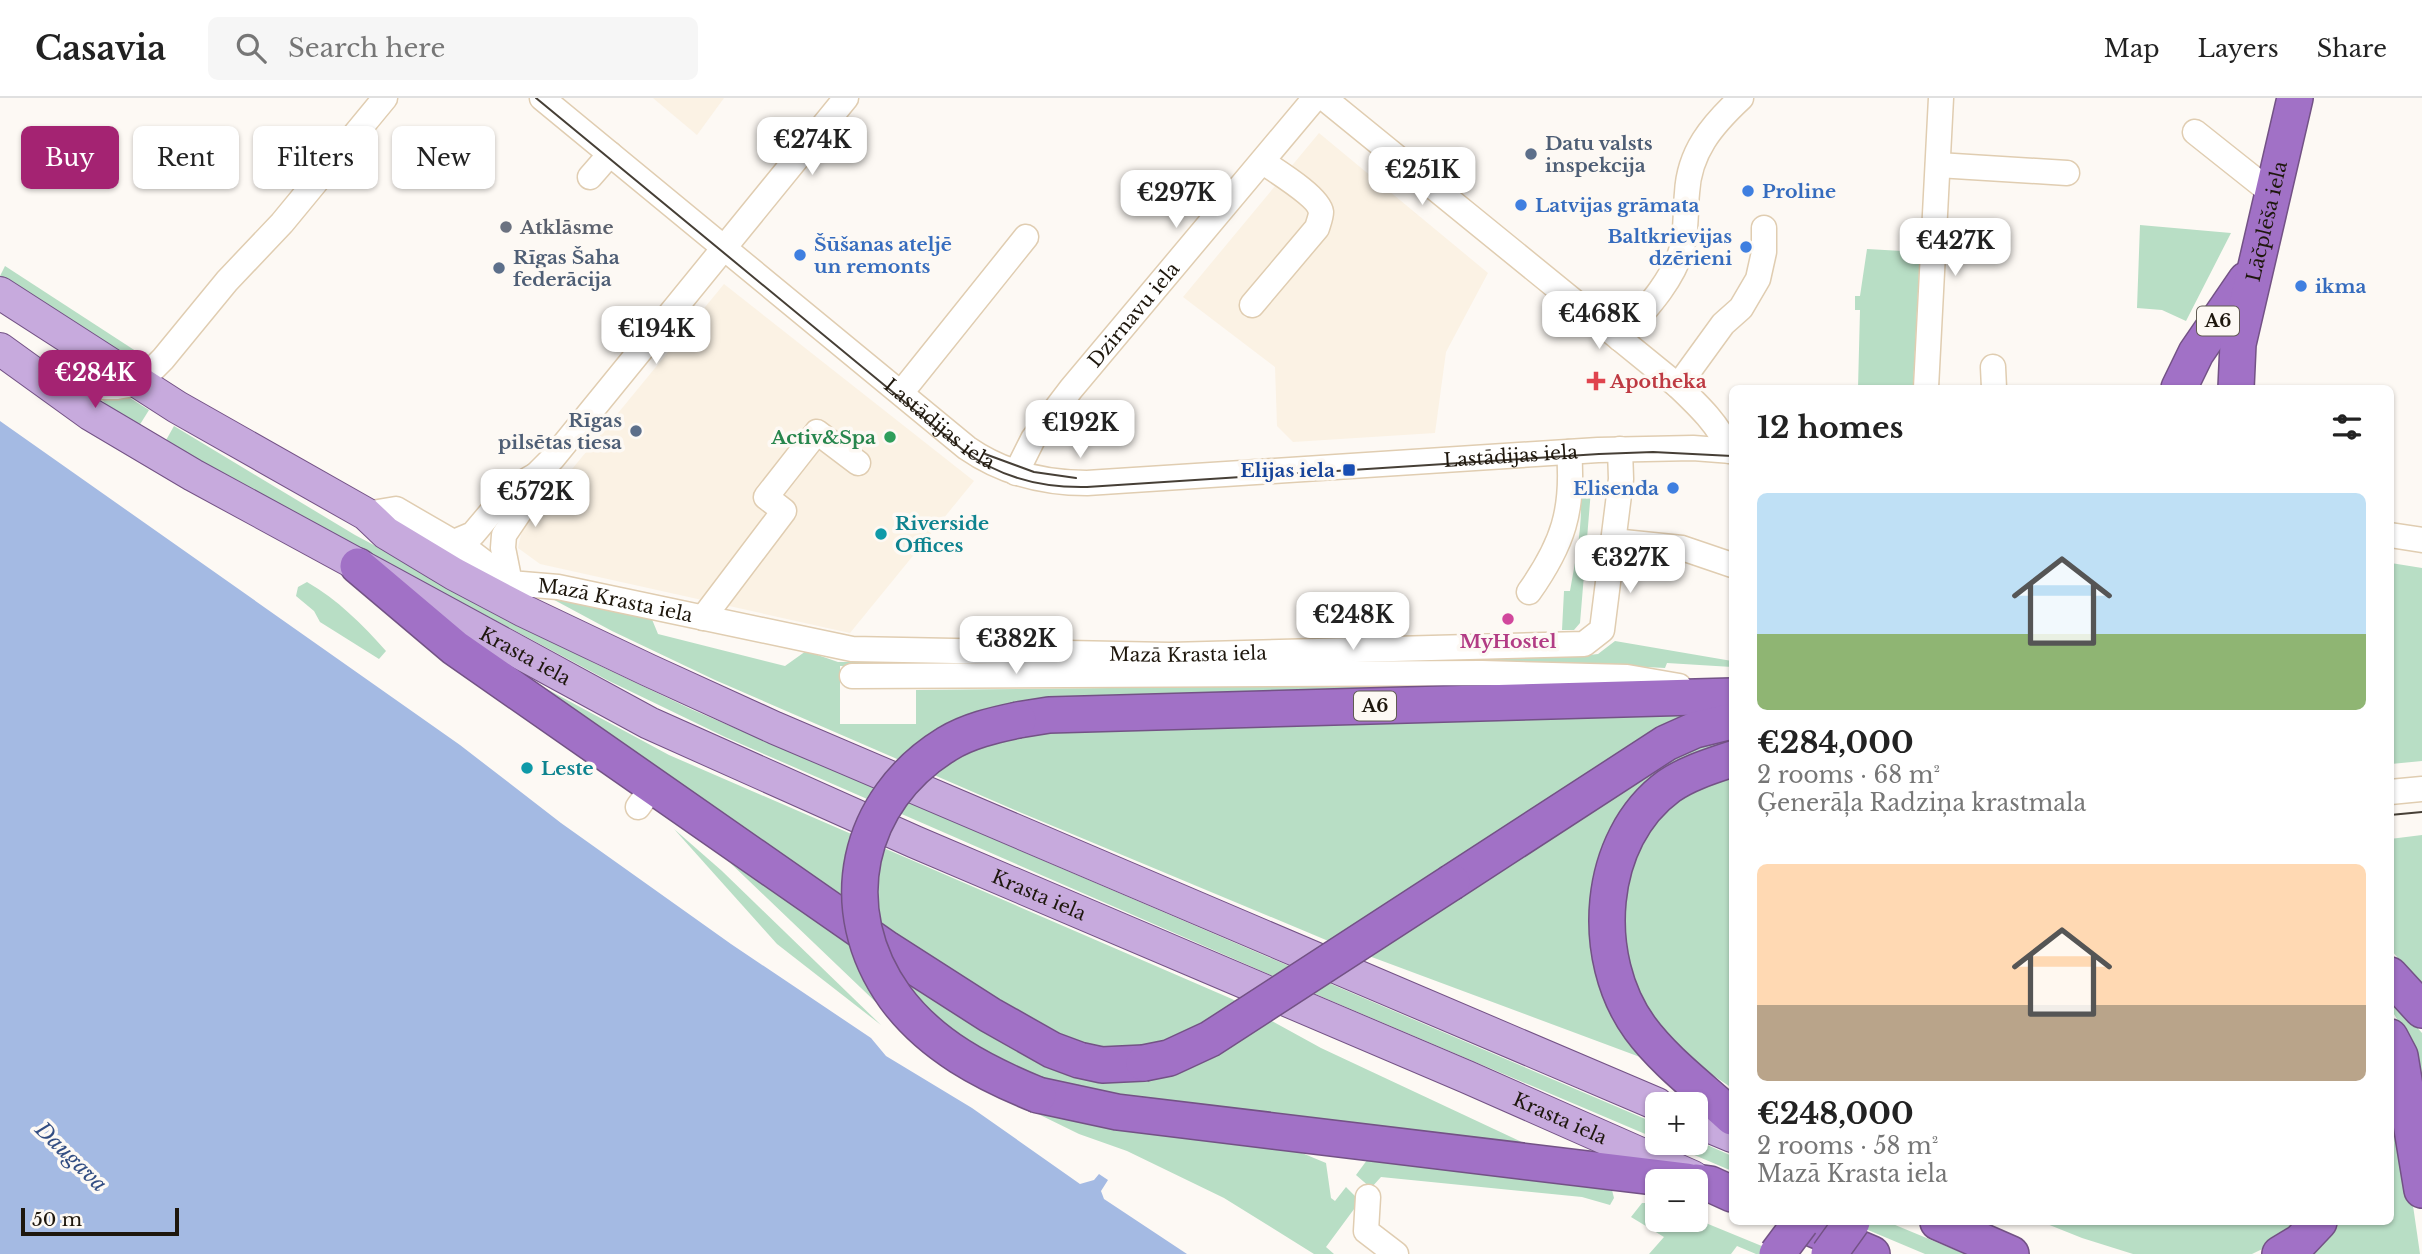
<!DOCTYPE html>
<meta charset="utf-8">
<style>
:root{--surface:#fff;--page:#f6f6f6;--text:#222;--muted:#767676;--line:#e0e0e0;--accent:#a42372}
body{margin:0;font-family:"Libre Baskerville",serif;background:var(--page);color:var(--text);height:100vh;display:flex;flex-direction:column;font-size:26px;white-space:nowrap}
*{box-sizing:border-box;margin:0}
p{font-size:23px;color:var(--muted)}
.icon{flex:none;width:38px;height:38px;fill:none;stroke:currentColor;stroke-width:2;stroke-linecap:round;stroke-linejoin:round}
.map{position:relative;flex:1;overflow:hidden}
.panel{position:absolute;left:1729px;top:287px;width:665px;height:840px;display:flex;flex-direction:column;background:var(--surface);border-radius:10px;box-shadow:0 2px 5px #0004}
.panel>*{flex:none}
.guide{position:absolute;left:21px;top:28px;width:665px;height:63px;display:flex;gap:14px}
.fabs{position:absolute;left:1645px;top:994px;display:grid;gap:14px}
.fabs a{display:grid;place-items:center;width:63px;height:63px;border-radius:10px;background:var(--surface);box-shadow:0 2px 5px #0004;font-size:35px}
.scale{position:absolute;left:21px;bottom:18px;width:158px;box-sizing:border-box;padding-left:7px;border:4px solid #1e170d;border-top:0;font-size:19px;line-height:24px;white-space:nowrap;color:#1e170d;-webkit-text-stroke:5px #fdf9f4;paint-order:stroke}
.price{position:absolute;translate:-50% -60px;padding:0 16px;border-radius:14px;background:#fff;color:#222;font-size:23px;line-height:46px;filter:drop-shadow(0 2px 4px #0008)}
.price::after{content:'';position:absolute;left:50%;top:42px;width:21px;height:16px;margin-left:-10px;background:inherit;clip-path:polygon(0 0,100% 0,50% 100%)}
.price.selected{background:var(--accent);color:#fff}
ul{padding:0;list-style:none}
li{display:grid;align-content:center;gap:14px;height:371px;padding:0 28px}
li span{display:grid;place-items:center;height:217px;border-radius:10px;color:#555}
li>.icon{margin-inline-start:auto}
span .icon{width:126px;height:126px;fill:#fffc;stroke-width:1}
li b{font-size:30px}
h2{display:flex;justify-content:space-between;align-items:center;height:84px;padding:0 28px;font-size:30px}
.pill{padding:0 24px;border-radius:10px;background:var(--surface);box-shadow:0 2px 5px #0004;font-size:24px;line-height:63px}
.pill.selected{background:var(--accent);color:#fff}
header{display:flex;align-items:center;gap:42px;box-sizing:border-box;height:98px;padding:0 35px;background:var(--surface);border-bottom:2px solid var(--line)}
header strong{font-size:33px}
nav{display:flex;gap:38px;margin-inline-start:auto;font-size:24px}
.search{width:490px;height:63px;background:var(--page);display:flex;align-items:center;gap:18px;box-sizing:border-box;padding:0 24px;border-radius:10px;color:var(--muted);font-size:26px}
.map>svg:first-child{display:block}
.built{fill:#fbf2e4}
.green{fill:#b8dec5}
.water{fill:#a4bae3}
.lines{fill:none;stroke-linecap:round;stroke-linejoin:round}
.minor-casing{stroke:#e0cdb1;stroke-width:27}
.major-casing{stroke:#735285;stroke-width:34}
.highway-casing{stroke:#735285;stroke-width:38}
.minor{stroke:#fff;stroke-width:24}
.major{stroke:#c7aadd;stroke-width:32}
.highway{stroke:#a171c6;stroke-width:35}
.tram{stroke:#463f36;stroke-width:2}
.highway-bridge-casing{stroke:#735285;stroke-width:38;stroke-linecap:butt}
.highway-bridge{stroke:#a171c6;stroke-width:35}
.service-dot{fill:#5c6f8a;stroke:#fdf9f4;stroke-width:2.5}
.shop-dot{fill:#3f7fe0;stroke:#fdf9f4;stroke-width:2.5}
.worship-dot{fill:#6b7280;stroke:#fdf9f4;stroke-width:2.5}
.health-dot{fill:#e0444e;stroke:#fdf9f4;stroke-width:2.5}
.leisure-dot{fill:#2e9e5b;stroke:#fdf9f4;stroke-width:2.5}
.transit-dot{fill:#1a4fb4;stroke:#fdf9f4;stroke-width:2.5}
.culture-dot{fill:#0f9aa8;stroke:#fdf9f4;stroke-width:2.5}
.hotel-dot{fill:#d1479c;stroke:#fdf9f4;stroke-width:2.5}
.labels{text-anchor:middle;dominant-baseline:central;stroke-width:7;stroke-linejoin:round;paint-order:stroke}
.shield{fill:#fdf9f4;stroke:#615b52;stroke-width:2}
.shield-label{font-size:18px;font-weight:bold;fill:#1e170d}
.service-label{font-size:19px;font-weight:bold;fill:#4e5e75;stroke:#fdf9f4;text-anchor:start}
.shop-label{font-size:19px;font-weight:bold;fill:#366cbe;stroke:#fdf9f4;text-anchor:start}
.street-label{font-size:19px;fill:#1e170d;stroke:#fdf9f4}
.worship-label{font-size:19px;font-weight:bold;fill:#5b616d;stroke:#fdf9f4;text-anchor:start}
.health-label{font-size:19px;font-weight:bold;fill:#be3a42;stroke:#fdf9f4;text-anchor:start}
.leisure-label{font-size:19px;font-weight:bold;fill:#27864d;stroke:#fdf9f4;text-anchor:end}
.transit-label{font-size:19px;font-weight:bold;fill:#164399;stroke:#fdf9f4;text-anchor:end}
.culture-label{font-size:19px;font-weight:bold;fill:#0d838f;stroke:#fdf9f4;text-anchor:start}
.hotel-label{font-size:19px;font-weight:bold;fill:#b23c85;stroke:#fdf9f4}
.water-label{font-size:21px;font-style:italic;fill:#324d82;stroke:#fdf9f4}
</style>
<header>
<strong>Casavia</strong>
<div class="search"><svg class="icon" aria-label="search" viewBox="0 0 24 24"><circle cx="10" cy="10" r="6"/><path d="M15 15l6 6"/></svg>Search here</div>
<nav><a>Map</a><a>Layers</a><a>Share</a></nav>
</header>
<div class="map">
<svg width="2422" height="1156" viewBox="0 0 2422 1156">
<rect width="100%" height="100%" fill="#fdf9f4"/>
<g class="built">
<path d="M653,0H724L697,37Z"/>
<path d="M1319,35L1488,175L1446,254L1435,335L1293,344L1277,328L1275,269L1183,199Z"/>
<path d="M724,186L974,383L850,535L540,466L518,450L522,432Z"/>
</g>
<g class="green">
<path d="M2140,127L2231,135L2186,223L2162,212L2137,210Z"/>
<path d="M1867,151L1920,154L1913,290H1858L1860,212H1855V198H1860Z"/>
<path d="M5,168L145,259L133,262L125,260L0,178Z"/>
<path d="M130,300L149,312L139,328L109,310L103,303L104,301Z"/>
<path d="M174,328L355,437L594,565L693,612L1657,1026V1041L1273,878L725,639L607,582L199,364L165,344Z"/>
<path d="M1592,380L1580,525L1574,532H1562L1564,493H1570C1576,458 1586,416 1578,381Z"/>
<path d="M2391,465L2422,470V663L2391,666Z"/>
<path d="M307,484C338,502 362,526 386,553L379,561L320,524L314,513L296,498L298,489Z"/>
<path d="M545,497L651,519L658,536L785,568L806,553L838,564H958L957,568H840V626H916V592L1563,585L1067,628L1722,612L1670,657L1732,636V646L1604,758L1648,962L1326,842L1017,713L715,582L612,533Z"/>
<path d="M1615,543L1732,563V569L1667,565L1665,570L1552,564L1478,566H1226L1572,559L1598,556Z"/>
<path d="M517,575L669,657L1232,901L1321,950L1530,1048L1273,1043L1326,1065L1331,1100L1335,1103L1346,1089L1360,1103L1326,1149L1334,1156H1314L1224,1100L1127,1053L1079,1036L1032,1013L884,912L723,758L935,897L1102,953L1026,924L889,838Z"/>
<path d="M1732,672V990L1678,954L1648,920L1620,840L1630,762L1653,723L1687,695Z"/>
<path d="M674,731L722,773L881,927L777,846Z"/>
<path d="M2422,737V888L2391,852L2390,741Z"/>
<path d="M2390,899L2422,935V1005L2401,928L2391,911Z"/>
<path d="M2391,970L2396,990L2420,1156H2305L2317,1148L2340,1124H2390Z"/>
<path d="M1696,1042L1732,1058V1073L1666,1045H1696Z"/>
<path d="M1370,1058L1611,1088L1614,1100L1610,1107L1582,1099L1381,1079L1371,1090L1356,1077Z"/>
<path d="M1642,1105H1657V1122L1696,1121L1781,1156H1756L1737,1148L1731,1156H1649L1664,1139L1631,1119Z"/>
<path d="M1849,1124H1888L1965,1156H1925Z"/>
<path d="M2042,1124H2303L2279,1143L2252,1156H2133L2082,1140Z"/>
</g>
<path class="water" d="M0,323L460,647L561,725L731,846L871,940L886,958L972,1010L1080,1086L1094,1082L1099,1076L1108,1082L1101,1093L1104,1101L1187,1156H0Z"/>
<g class="lines">
<g class="minor-casing">
<g id="minor">
<path id="s1" d="M542,0L967,350C1003,375 1044,385 1087,385L1598,352L1693,350L1732,353"/>
<path d="M1324,0L1678,288C1699,308 1718,326 1730,353"/>
<path d="M2195,34L2273,96"/>
<path d="M1938,67L2067,75"/>
<path d="M590,79L610,56"/>
<path d="M1252,207L1317,130C1318,126 1321,119 1321,114C1319,99 1276,73 1263,64"/>
<path d="M1620,241C1642,215 1671,186 1681,153C1687,135 1685,114 1687,95C1689,54 1712,27 1741,0"/>
<path d="M1993,269L1994,290"/>
<path d="M50,285L93,289H117L139,285L163,261L227,183L282,125L385,0"/>
<path d="M1678,288L1723,226L1741,210L1758,181L1764,154V130"/>
<path d="M1926,290L1941,0"/>
<path d="M901,295L1026,139"/>
<path id="s2" d="M1016,375L1033,341L1071,291L1315,0"/>
<path id="s3" d="M536,377L527,403L504,437L503,450L510,485L558,489L852,551L1170,557L1584,546L1602,532L1621,381L1620,351"/>
<path d="M366,416L396,411L472,455L514,487"/>
<path d="M2390,437L2422,442"/>
<path d="M1613,443L1682,450L1732,467"/>
<path d="M454,444L473,436L510,392L536,377L553,360L846,0"/>
<path d="M1529,494C1563,446 1574,412 1569,354"/>
<path d="M703,520L784,413L766,399L817,334L858,365"/>
<path d="M852,578L1482,575L1627,579L1679,588"/>
<path d="M2390,694L2422,691"/>
<path d="M638,709L653,688"/>
<path d="M1368,1099L1366,1133L1396,1156"/>
</g>
</g>
<g class="major-casing">
<g id="major">
<path d="M0,195L177,309L366,416L386,435L454,476L524,513L648,572L775,630L1657,1006"/>
<path id="s4" d="M0,251L90,316L193,377L649,625L915,744L1467,979L1693,1079"/>
<path d="M1696,1023L1732,1038"/>
</g>
</g>
<g class="highway-casing">
<g id="highway">
<path d="M2179,290L2196,255L2246,182"/>
<path id="s5" d="M2236,290L2238,246L2295,0"/>
<path d="M358,468L455,550L887,851L990,917L1052,952L1079,962L1102,967L1144,965"/>
<path d="M1018,622L1049,617L1732,598"/>
<path d="M1732,661C1711,668 1688,675 1669,688C1596,741 1589,860 1640,930C1665,964 1702,991 1732,1019"/>
<path d="M1452,784L1666,645L1695,632L1732,623"/>
<path d="M2390,877L2422,912"/>
<path d="M2390,939L2400,958L2422,1092"/>
<path d="M1038,997L1117,1014L1687,1083"/>
<path d="M1696,1084L1710,1086L1732,1096"/>
<path d="M1797,1124L1872,1156"/>
<path d="M1938,1124L2011,1156"/>
<path d="M2280,1156L2300,1144L2319,1124"/>
</g>
</g>
<use href="#minor" class="minor"/>
<use href="#major" class="major"/>
<use href="#highway" class="highway"/>
<g class="tram">
<path d="M536,0L963,352C1000,380 1041,390 1087,389L1599,356L1653,354L1732,358"/>
<path d="M985,356L1034,374L1076,380"/>
<path d="M2390,717L2422,714"/>
</g>
<g class="highway-bridge-casing">
<g id="highway-bridge">
<path d="M1018,622C994,627 968,633 947,646C856,702 832,811 895,899C931,948 984,975 1038,997"/>
<path d="M1144,965L1169,960L1210,941L1452,784"/>
<path d="M1777,1156L1801,1124"/>
<path d="M1829,1156L1852,1124"/>
</g>
</g>
<use href="#highway-bridge" class="highway-bridge"/>
</g>
<g class="service-dot">
<circle cx="1531" cy="56" r="7"/>
<circle cx="499" cy="170" r="7"/>
<circle cx="636" cy="333" r="7"/>
</g>
<g class="shop-dot">
<circle cx="1748" cy="93" r="7"/>
<circle cx="1521" cy="107" r="7"/>
<circle cx="1746" cy="149" r="7"/>
<circle cx="800" cy="157" r="7"/>
<circle cx="2301" cy="188" r="7"/>
<circle cx="1673" cy="390" r="7"/>
</g>
<circle class="worship-dot" cx="506" cy="129" r="7"/>
<path class="health-dot" d="M1592.5 272.5h7v7h7v7h-7v7h-7v-7h-7v-7h7z"/>
<circle class="leisure-dot" cx="890" cy="339" r="7"/>
<rect class="transit-dot" x="1342" y="365" width="14" height="14" rx="3.5"/>
<g class="culture-dot">
<circle cx="881" cy="436" r="7"/>
<circle cx="527" cy="670" r="7"/>
</g>
<circle class="hotel-dot" cx="1508" cy="521" r="7"/>
<g class="labels">
<g class="shield">
<rect x="2197" y="208.5" width="42" height="29" rx="5"/>
<rect x="1354" y="593.5" width="42" height="29" rx="5"/>
</g>
<g class="shield-label">
<text x="2218" y="223">A6</text>
<text x="1375" y="608">A6</text>
</g>
<g class="service-label">
<text x="1545" y="45">Datu valsts<tspan x="1545" dy="22">inspekcija</tspan></text>
<text x="513" y="159">Rīgas Šaha<tspan x="513" dy="22">federācija</tspan></text>
<text x="622" y="322" text-anchor="end">Rīgas<tspan x="622" dy="22">pilsētas tiesa</tspan></text>
</g>
<g class="shop-label">
<text x="1762" y="93">Proline</text>
<text x="1535" y="107">Latvijas grāmata</text>
<text x="1732" y="138" text-anchor="end">Baltkrievijas<tspan x="1732" dy="22">dzērieni</tspan></text>
<text x="814" y="146">Šūšanas ateljē<tspan x="814" dy="22">un remonts</tspan></text>
<text x="2315" y="188">ikma</text>
<text x="1659" y="390" text-anchor="end">Elisenda</text>
</g>
<g class="street-label">
<text stroke="none"><textPath href="#s5" startOffset="170">Lāčplēša iela</textPath></text>
<text stroke="none"><textPath href="#s2" startOffset="198">Dzirnavu iela</textPath></text>
<text stroke="none"><textPath href="#s1" startOffset="514">Lastādijas iela</textPath></text>
<text stroke="none"><textPath href="#s1" startOffset="1102">Lastādijas iela</textPath></text>
<text stroke="none"><textPath href="#s3" startOffset="224">Mazā Krasta iela</textPath></text>
<text stroke="none"><textPath href="#s3" startOffset="802">Mazā Krasta iela</textPath></text>
<text stroke="none"><textPath href="#s4" startOffset="609">Krasta iela</textPath></text>
<text stroke="none"><textPath href="#s4" startOffset="1176">Krasta iela</textPath></text>
<text stroke="none"><textPath href="#s4" startOffset="1743">Krasta iela</textPath></text>
</g>
<g class="worship-label">
<text x="520" y="129">Atklāsme</text>
</g>
<g class="health-label">
<text x="1610" y="283">Apotheka</text>
</g>
<g class="leisure-label">
<text x="876" y="339">Activ&amp;Spa</text>
</g>
<g class="transit-label">
<text x="1335" y="372">Elijas iela</text>
</g>
<g class="culture-label">
<text x="895" y="425">Riverside<tspan x="895" dy="22">Offices</tspan></text>
<text x="541" y="670">Leste</text>
</g>
<g class="hotel-label">
<text x="1508" y="543">MyHostel</text>
</g>
<g class="water-label">
<text transform="translate(71 1059) rotate(44)">Daugava</text>
</g>
</g>
</svg>
<div class="fabs">
<a>+</a>
<a>−</a>
</div>
<div class="scale">50 m</div>
<b class="price" style="left:812px;top:79px">€274K</b>
<b class="price" style="left:1422px;top:109px">€251K</b>
<b class="price" style="left:1176px;top:132px">€297K</b>
<b class="price" style="left:1955px;top:180px">€427K</b>
<b class="price" style="left:1599px;top:253px">€468K</b>
<b class="price" style="left:656px;top:268px">€194K</b>
<b class="price selected" style="left:95px;top:312px">€284K</b>
<b class="price" style="left:1080px;top:362px">€192K</b>
<b class="price" style="left:535px;top:431px">€572K</b>
<b class="price" style="left:1630px;top:497px">€327K</b>
<b class="price" style="left:1353px;top:554px">€248K</b>
<b class="price" style="left:1016px;top:578px">€382K</b>
<div class="guide">
<a class="pill selected">Buy</a>
<a class="pill">Rent</a>
<a class="pill">Filters</a>
<a class="pill">New</a>
</div>
<section class="panel">
<h2>12 homes<svg class="icon" aria-label="filters" viewBox="0 0 24 24"><path d="M4 7h16M4 17h16"/><circle cx="9" cy="7" r="2"/><circle cx="15" cy="17" r="2"/></svg></h2>
<ul>
<li><span style="background:linear-gradient(#bfe0f5 65%,#8fb573 0)"><svg class="icon" aria-label="home" viewBox="0 0 24 24"><path d="M3 11l9-7 9 7M6 9v11h12V9"/></svg></span><div><b>€284,000</b><p>2 rooms · 68 m²</p><p>Ģenerāļa Radziņa krastmala</p></div></li>
<li><span style="background:linear-gradient(#ffd9b3 65%,#b9a48a 0)"><svg class="icon" aria-label="home" viewBox="0 0 24 24"><path d="M3 11l9-7 9 7M6 9v11h12V9"/></svg></span><div><b>€248,000</b><p>2 rooms · 58 m²</p><p>Mazā Krasta iela</p></div></li>
</ul>
</section>
</div>
